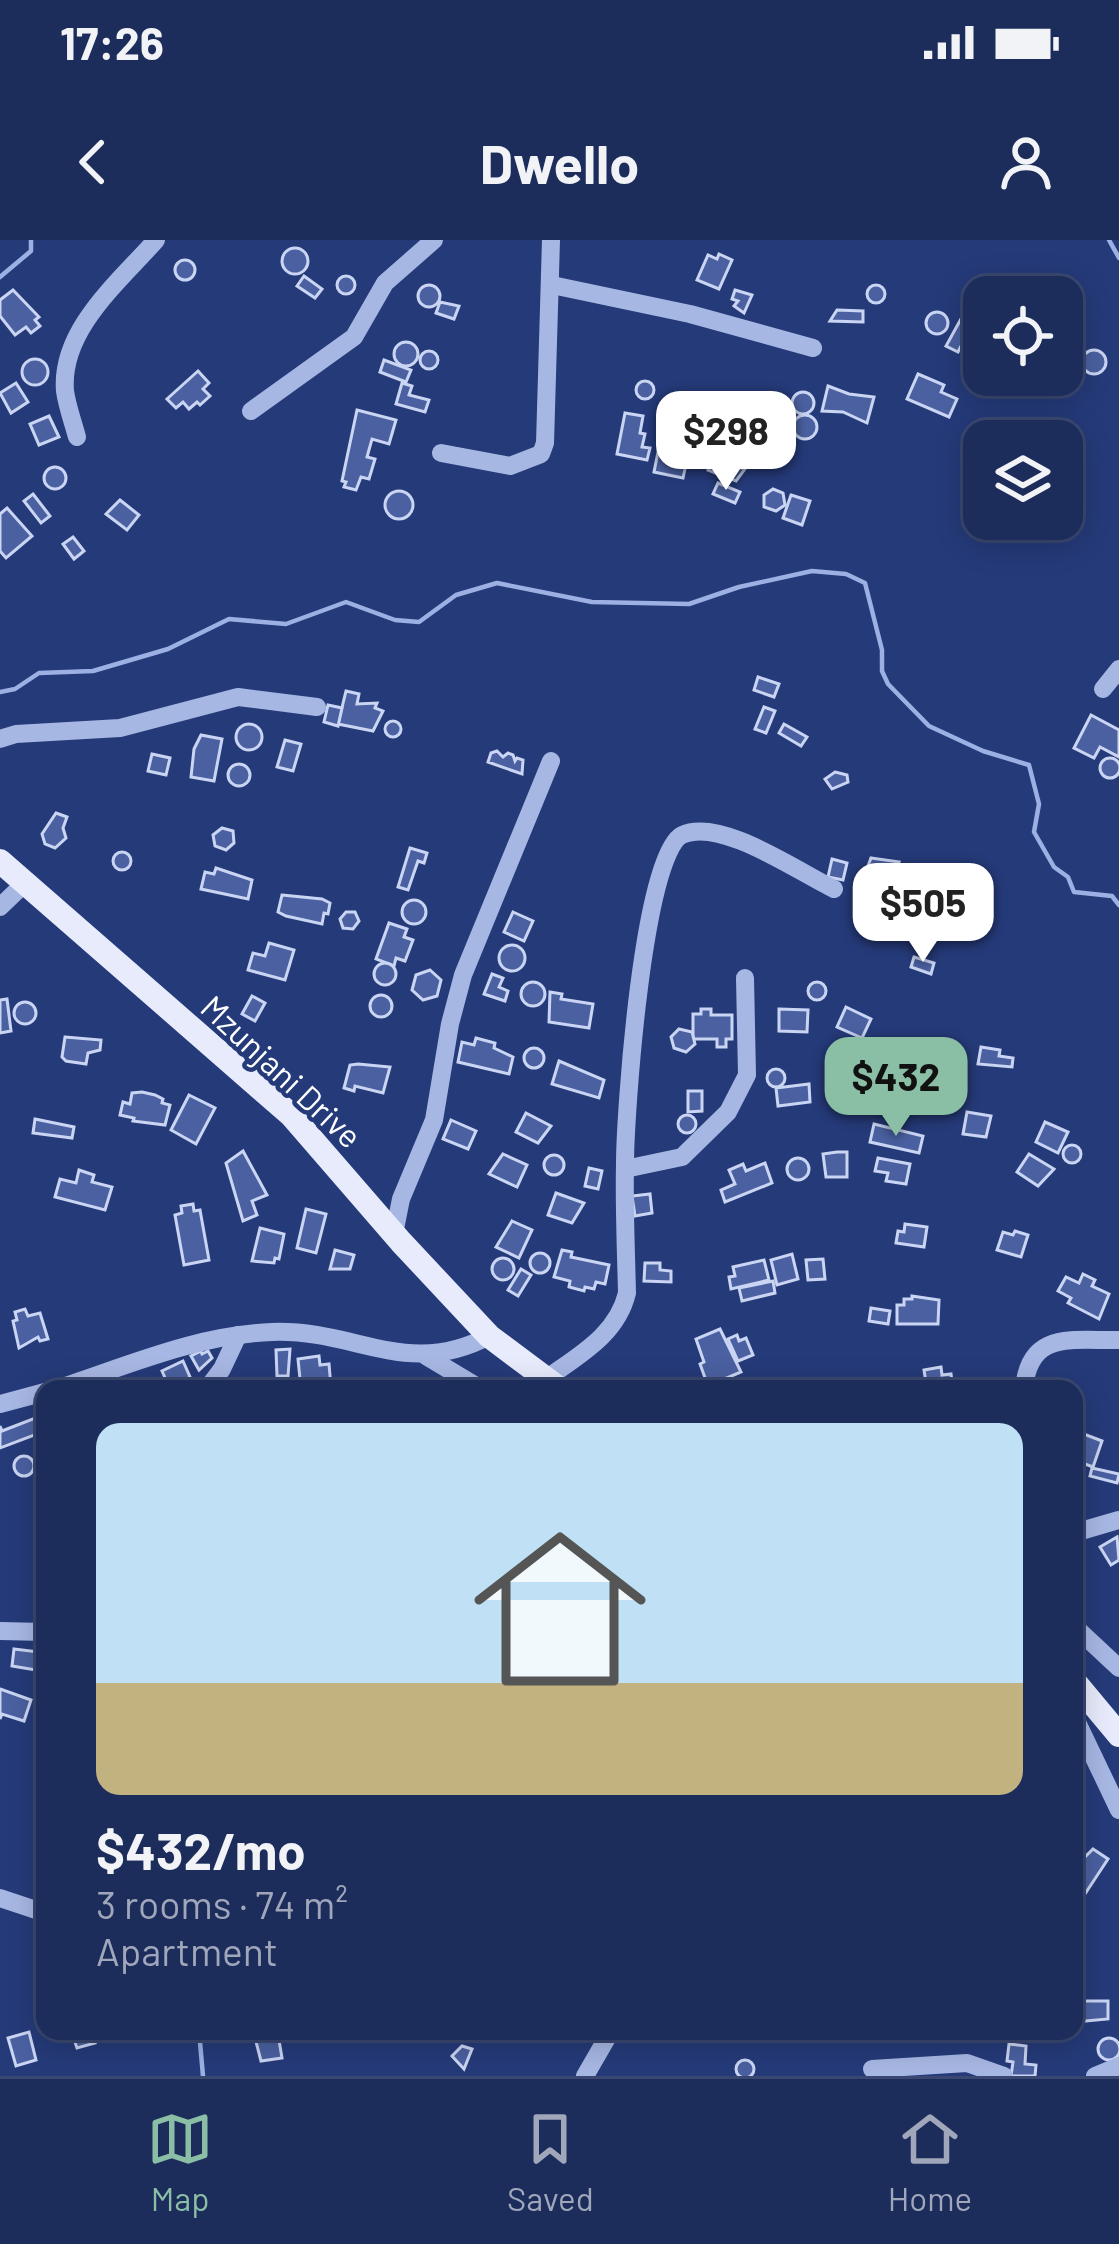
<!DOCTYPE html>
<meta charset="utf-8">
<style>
:root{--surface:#1c2c5b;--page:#253461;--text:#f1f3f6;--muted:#a0a7bb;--line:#3a4871;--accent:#8abfa5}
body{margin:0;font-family:Barlow,sans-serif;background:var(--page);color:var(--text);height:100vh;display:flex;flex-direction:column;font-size:45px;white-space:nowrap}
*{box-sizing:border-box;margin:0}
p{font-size:39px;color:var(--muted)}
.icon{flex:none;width:66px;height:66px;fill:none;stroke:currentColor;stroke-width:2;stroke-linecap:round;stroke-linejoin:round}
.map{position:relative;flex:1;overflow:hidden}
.details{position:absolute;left:36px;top:1140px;width:1047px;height:660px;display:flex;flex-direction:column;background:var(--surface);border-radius:24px;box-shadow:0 6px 30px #0003,0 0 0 3px var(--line)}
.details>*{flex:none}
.tools{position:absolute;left:963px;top:36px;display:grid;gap:24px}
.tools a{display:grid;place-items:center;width:120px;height:120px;border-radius:24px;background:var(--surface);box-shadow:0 6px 30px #0003,0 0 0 3px var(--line);font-size:60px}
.price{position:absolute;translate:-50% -102px;padding:0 27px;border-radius:24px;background:#fff;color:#222;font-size:39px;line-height:78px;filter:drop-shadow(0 3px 6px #0008)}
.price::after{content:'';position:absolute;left:50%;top:72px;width:36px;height:27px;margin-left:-18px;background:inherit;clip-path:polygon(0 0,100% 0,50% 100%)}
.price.on{background:var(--accent);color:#111}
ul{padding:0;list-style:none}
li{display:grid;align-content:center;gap:24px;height:636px;padding:0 60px}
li+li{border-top:3px solid var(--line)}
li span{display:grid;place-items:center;height:372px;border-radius:24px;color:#555}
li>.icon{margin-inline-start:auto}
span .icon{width:216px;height:216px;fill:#fffc;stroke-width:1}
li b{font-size:51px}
.status{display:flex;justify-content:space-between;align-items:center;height:84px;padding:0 60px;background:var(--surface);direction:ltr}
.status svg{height:33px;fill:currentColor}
header{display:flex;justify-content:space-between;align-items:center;height:156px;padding:0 60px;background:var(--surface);font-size:54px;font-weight:700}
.menu{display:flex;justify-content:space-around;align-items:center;height:168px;border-top:3px solid var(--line);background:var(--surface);font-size:33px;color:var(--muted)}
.menu a{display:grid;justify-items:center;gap:6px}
.menu .on{color:var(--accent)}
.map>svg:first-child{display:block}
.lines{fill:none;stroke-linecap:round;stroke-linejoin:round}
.stream{stroke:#9cb0e4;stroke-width:4.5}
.building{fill:#4a60a0;stroke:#cad5f3;stroke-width:3}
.minor{stroke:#a7b7e3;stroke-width:18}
.major{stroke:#e7ebfc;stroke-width:24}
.labels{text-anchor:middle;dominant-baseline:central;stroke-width:9;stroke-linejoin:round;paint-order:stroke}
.street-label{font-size:33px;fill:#fff;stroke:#253a79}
</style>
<div class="status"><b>17:26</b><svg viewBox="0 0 49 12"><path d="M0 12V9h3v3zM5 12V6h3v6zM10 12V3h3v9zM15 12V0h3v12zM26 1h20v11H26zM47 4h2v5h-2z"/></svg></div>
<header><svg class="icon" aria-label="back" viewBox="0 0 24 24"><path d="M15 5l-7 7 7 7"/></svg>Dwello<svg class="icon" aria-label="person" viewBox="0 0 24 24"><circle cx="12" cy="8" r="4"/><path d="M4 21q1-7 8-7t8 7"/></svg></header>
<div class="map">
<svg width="1119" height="1836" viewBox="0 0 1119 1836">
<rect width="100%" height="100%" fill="#253a79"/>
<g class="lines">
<g class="stream">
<path d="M1109,0L1119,18"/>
<path d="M0,37L31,11V0"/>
<path d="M0,452L15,449L39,433L93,431L168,409L229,379L286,384L346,362L395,380L419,382L456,355L497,343L592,362L689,364L739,347L812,331L846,334L865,343L882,410V431L888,444L929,486L983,511L1029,525L1039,564L1034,592L1054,627L1068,637L1074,652L1112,656L1119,665"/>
<path d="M199,1791L203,1836"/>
</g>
</g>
<g class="building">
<circle cx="295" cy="21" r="13"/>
<path d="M719,14L732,20L719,49L697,40L708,15L717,19Z"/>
<circle cx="185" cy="30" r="10"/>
<circle cx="346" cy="45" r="9"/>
<path d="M304,36L322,49L315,58L297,46Z"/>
<circle cx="429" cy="56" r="11"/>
<circle cx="876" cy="54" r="9"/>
<path d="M13,50L39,77L35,80L40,86L31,93L26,87L15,95L0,76V60Z"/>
<path d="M735,50L752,55L744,73L734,66L738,61L732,59Z"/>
<path d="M440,62L459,66L454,79L436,73Z"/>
<path d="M837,70L863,71V82L830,81Z"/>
<circle cx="937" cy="83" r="11"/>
<path d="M962,77L984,89L983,115L962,104L958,112L946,106Z"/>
<circle cx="406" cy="114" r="12"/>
<circle cx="1094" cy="122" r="12"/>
<circle cx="429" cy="120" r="9"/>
<circle cx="35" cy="132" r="13"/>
<path d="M384,120L411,130L406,142L380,132Z"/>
<path d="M198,131L209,143L203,149L210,156L200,165L197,162L189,169L183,162L176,168L167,159Z"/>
<path d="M918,134L944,145L941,152L957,159L949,177L907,159Z"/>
<circle cx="645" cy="150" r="9"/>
<path d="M16,143L28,162L11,173L0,153Z"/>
<path d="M402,143L412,146L409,155L429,160L425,172L396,164Z"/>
<path d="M828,146L849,154L874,157L867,183L843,172L822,171Z"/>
<circle cx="803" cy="163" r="11"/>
<path d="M720,159L748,170L741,202L750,205L741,228L745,229L736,241L708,230L709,226L696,221Z"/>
<path d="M357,170L396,180L389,204L372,199L367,217L375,219L369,239L361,237L356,250L344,247L346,242L342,241Z"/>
<path d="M625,173L643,176L640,193L645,194L642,207L650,208L647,220L617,214Z"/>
<circle cx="805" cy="187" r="12"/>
<path d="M49,176L59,197L39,205L30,184Z"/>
<path d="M661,197L682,202L679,218L687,220L683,238L654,232Z"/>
<circle cx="55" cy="238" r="11"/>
<path d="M718,243L740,252L735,263L713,254Z"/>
<path d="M773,249L783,253L785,265L776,271L764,267V255Z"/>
<circle cx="399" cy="265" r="14"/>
<path d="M33,254L50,276L41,283L24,261Z"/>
<path d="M791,255L810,261L802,285L783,278Z"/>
<path d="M120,260L139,275L127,290L106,274Z"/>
<path d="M7,268L32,296L6,318L0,311V274Z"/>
<path d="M73,297L84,311L74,319L63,304Z"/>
<path d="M758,437L779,444L774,457L754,450Z"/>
<path d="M346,451L359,454L357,464L377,463L375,468L383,471L373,491L338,484Z"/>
<path d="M328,465L342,468L338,486L324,482Z"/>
<path d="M764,467L775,471L766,493L755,489Z"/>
<path d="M1091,475L1119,490V517L1100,507L1094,518L1074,508Z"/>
<circle cx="393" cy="489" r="8"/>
<path d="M784,484L807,497L801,506L779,493Z"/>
<circle cx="249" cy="497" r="13"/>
<path d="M201,495L222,499L214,541L191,537L194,509Z"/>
<path d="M285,500L301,504L293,531L277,527Z"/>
<path d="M497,511L503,517L508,513L513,515L515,521L517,518L523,520L522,534L488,522L491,513Z"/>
<path d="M152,514L170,518L166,535L148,531Z"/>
<circle cx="1110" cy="528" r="10"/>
<circle cx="239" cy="535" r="11"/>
<path d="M835,532L847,535L848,542L832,549L825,539Z"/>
<path d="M56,573L67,577L63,588L66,598L55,608L45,604L42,594Z"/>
<path d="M222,588L233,591L234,603L226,610L215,606L213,595Z"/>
<path d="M410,608L427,613L424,623L418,621L408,650L398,647Z"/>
<circle cx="122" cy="621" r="9"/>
<path d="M871,618L899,622L894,635L868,626Z"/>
<path d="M832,619L847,623L843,640L828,637Z"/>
<path d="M216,628L252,640L248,659L201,649L205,632L214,634Z"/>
<path d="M282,655L322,659L330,663L328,674L324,673L322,684L286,676L278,672Z"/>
<circle cx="414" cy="672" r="12"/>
<path d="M346,672H355L359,681L353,689L343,688L340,679Z"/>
<path d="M513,672L533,681L524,701L504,692Z"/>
<path d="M389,683L407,689L404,697L413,700L405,721L396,718L394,726L376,719Z"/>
<path d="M269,703L294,710L285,740L248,730L253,713L265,716Z"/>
<circle cx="512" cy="718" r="13"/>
<path d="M914,717L934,723L931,734L911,727Z"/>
<circle cx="385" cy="734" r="11"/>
<path d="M430,730L441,740L437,756L423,760L412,750L416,735Z"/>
<path d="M492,734L503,738L499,747L508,751L505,761L484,754Z"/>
<circle cx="817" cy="751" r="9"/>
<circle cx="533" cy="754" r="12"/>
<path d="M550,752L562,754L561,759L593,764L589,788L549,782Z"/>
<circle cx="381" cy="766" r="11"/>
<path d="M252,756L265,763L255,781L242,774Z"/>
<path d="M7,759L11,791L0,793V760Z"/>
<circle cx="25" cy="773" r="11"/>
<path d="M846,767L871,779L862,798L837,787Z"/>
<path d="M701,769H711V775H732V799H726V807H717V799H693V774H701Z"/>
<path d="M779,769L808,770L807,792L779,791Z"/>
<path d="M679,789L692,792L695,804L686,812L674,808L671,797Z"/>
<path d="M65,797L101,800L100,810L88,813L86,824L66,821L62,817Z"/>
<path d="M476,798L495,803L494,808L513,817L509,834L458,822L462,802L474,805Z"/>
<path d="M944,807L956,810L954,828L940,824Z"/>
<path d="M981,807L1000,810L999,816L1013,818L1012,827L978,824Z"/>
<circle cx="534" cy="818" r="10"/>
<path d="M559,821L604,840L599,858L552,844Z"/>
<path d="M358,824L390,827L383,853L355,846L354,851L344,848L350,825Z"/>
<circle cx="836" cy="834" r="9"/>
<circle cx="776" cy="838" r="9"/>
<path d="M809,844L810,862L778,866L776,848Z"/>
<path d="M688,851H702V871L688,872Z"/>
<path d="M142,852L155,855L163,859L162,863L170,865L165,885L133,881L134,878L120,875L123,862L130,864L132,853Z"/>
<path d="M189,855L215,868L196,904L171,890Z"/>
<path d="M967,872L991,876L986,897L963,894Z"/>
<path d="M526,873L551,886L538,903L516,892Z"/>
<circle cx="687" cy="884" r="9"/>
<path d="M35,879L74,887L72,898L33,893Z"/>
<path d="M451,880L476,891L468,909L443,899Z"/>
<path d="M1045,882L1068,892L1058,913L1036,902Z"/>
<path d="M874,884L923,896L919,913L870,902Z"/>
<circle cx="1072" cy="914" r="9"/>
<path d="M243,911L267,955L252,961L257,975L243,981L226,923Z"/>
<path d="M837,912H847V937H826L823,914Z"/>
<path d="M503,914L527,925L517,947L489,934Z"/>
<path d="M1029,914L1054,929L1038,946L1017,932Z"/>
<circle cx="554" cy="925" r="10"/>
<circle cx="798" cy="929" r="11"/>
<path d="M878,918L910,924L906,944L886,941L888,933L875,931Z"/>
<path d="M765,923L772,943L725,962L721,950L735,944L729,930L743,924L746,931Z"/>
<path d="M589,928L602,931L598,949L585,946Z"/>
<path d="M79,930L94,935L92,942L112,947L105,970L55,957L60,939L76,943Z"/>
<path d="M556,953L584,963L572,983L548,975Z"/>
<path d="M650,954L652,973L635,976L632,956Z"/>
<path d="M193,964L194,971L200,970L209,1020L184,1025L175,975L182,973L181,966Z"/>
<path d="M306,969L326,974L316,1013L297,1008Z"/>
<path d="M512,981L532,990L519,1018L496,1007Z"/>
<path d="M905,984L927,987L924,1007L896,1003L898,991L904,992Z"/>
<path d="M260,988L284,994L279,1019L275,1018L274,1023L252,1021Z"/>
<path d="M1015,991L1028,995L1021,1017L997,1010L1003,992L1013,995Z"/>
<path d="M335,1010L354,1015L350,1029H330Z"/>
<path d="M562,1010L572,1012L571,1017L609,1025L605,1044L596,1042L594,1049L585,1047L584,1051L569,1047L570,1041L554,1037Z"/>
<circle cx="540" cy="1023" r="10"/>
<path d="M792,1014L798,1039L777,1045L771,1020Z"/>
<circle cx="503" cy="1029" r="11"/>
<path d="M823,1019L825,1039L808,1040L806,1020Z"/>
<path d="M764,1020L769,1040L731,1049L729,1037L735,1036L733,1027Z"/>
<path d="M645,1023H660V1030L671,1031V1042L644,1041Z"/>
<path d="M521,1029L531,1035L518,1056L508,1050Z"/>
<path d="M1083,1034L1095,1040L1092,1046L1109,1054L1099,1079L1068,1063L1071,1058L1058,1051L1066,1037L1079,1043Z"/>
<path d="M773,1041L775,1053L742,1061L739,1048Z"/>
<path d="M912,1056L939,1060L938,1084H897V1065H904V1059H912Z"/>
<path d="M871,1068L890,1071L888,1084L869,1081Z"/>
<path d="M25,1069L28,1076L40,1073L48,1099L40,1101L38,1097L19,1108L13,1081L17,1080L15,1072Z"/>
<path d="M720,1089L741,1132L708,1146L700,1124L704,1122L696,1099Z"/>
<path d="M737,1095L739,1101L746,1098L753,1115L738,1121L728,1099Z"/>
<path d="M290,1109L288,1136H277L276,1110Z"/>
<path d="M201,1111L202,1114L208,1111L212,1118L199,1130L191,1116Z"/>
<path d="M319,1116L320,1125L329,1124L331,1147L301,1149L298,1119Z"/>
<path d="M183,1121L190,1137L170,1149L162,1131Z"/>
<path d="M941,1127L942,1135L951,1134L953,1149H927L924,1130Z"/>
<path d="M43,1175L45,1191L0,1208V1186L2,1191Z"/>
<path d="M1074,1183L1084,1186L1081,1193L1102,1201L1093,1227L1074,1220Z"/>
<circle cx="24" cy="1226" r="10"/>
<path d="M1092,1228L1119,1234L1117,1243L1090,1236Z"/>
<path d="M1117,1297L1119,1320L1111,1325L1100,1307Z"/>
<path d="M14,1409L39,1412L36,1430L12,1426Z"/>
<path d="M0,1449L31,1460L24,1481L2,1474L0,1479Z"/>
<path d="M1093,1609L1108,1619L1083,1657L1074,1651V1628Z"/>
<path d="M1074,1761H1108V1779L1074,1782Z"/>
<path d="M71,1791H91L95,1803L77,1808Z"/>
<path d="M29,1792L36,1820L16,1826L8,1798Z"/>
<path d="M278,1794L282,1818L261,1821L255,1798Z"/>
<circle cx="1109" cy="1809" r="11"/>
<path d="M1009,1804L1026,1806L1025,1824L1036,1825L1035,1836H1011L1013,1822L1007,1821Z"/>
<path d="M462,1806L472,1809L464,1829L452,1816Z"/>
<circle cx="745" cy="1829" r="9"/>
</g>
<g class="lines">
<g class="minor">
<path d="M552,45L690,74L813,108"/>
<path d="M251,171L354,97L385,43L434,0"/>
<path d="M77,197C73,182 67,166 65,151C60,90 119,42 156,0"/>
<path d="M441,213L510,226L541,214L545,203L551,0"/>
<path d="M1103,449L1119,429"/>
<path d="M0,499L16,494L120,488L238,457L317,467"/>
<path d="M0,667L26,642"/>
<path d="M625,929L682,917L728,872L747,835L745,738"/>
<path d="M394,994L401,959L434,880L450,784L463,735L551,521"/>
<path d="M426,1116L481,1149"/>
<path d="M546,1139C579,1115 617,1095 627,1053C626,1010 624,967 625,924C625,875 643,614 682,595C721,577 800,633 834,649"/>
<path d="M56,1149C127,1126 196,1095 272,1092C356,1089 408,1139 489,1096"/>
<path d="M207,1149L222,1129L238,1095"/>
<path d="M1024,1149C1029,1090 1072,1101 1119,1100"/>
<path d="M0,1164L45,1152"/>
<path d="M1074,1293L1119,1280"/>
<path d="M1074,1386L1119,1428"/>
<path d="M0,1391L45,1392"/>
<path d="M1074,1476L1119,1570"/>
<path d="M0,1658L45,1673"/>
<path d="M872,1829L967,1823L1004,1836"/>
<path d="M585,1836L611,1791"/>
<path d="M1095,1836L1119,1826"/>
</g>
<g class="major">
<path d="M0,621L291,875L401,1002L489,1096L560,1149"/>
<path d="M1074,1441L1119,1495"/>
</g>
</g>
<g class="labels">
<g class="street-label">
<text transform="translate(282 831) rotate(43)">Mzunjani Drive</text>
</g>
</g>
</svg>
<div class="tools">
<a><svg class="icon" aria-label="locate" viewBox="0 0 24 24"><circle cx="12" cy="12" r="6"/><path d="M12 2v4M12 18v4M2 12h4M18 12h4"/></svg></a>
<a><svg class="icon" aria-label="layers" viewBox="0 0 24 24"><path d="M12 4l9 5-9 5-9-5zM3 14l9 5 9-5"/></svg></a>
</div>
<b class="price" style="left:726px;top:253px">$298</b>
<b class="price" style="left:923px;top:725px">$505</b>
<b class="price on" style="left:896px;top:899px">$432</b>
<section class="details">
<ul>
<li><span style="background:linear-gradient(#bfe0f5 70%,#c2b280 0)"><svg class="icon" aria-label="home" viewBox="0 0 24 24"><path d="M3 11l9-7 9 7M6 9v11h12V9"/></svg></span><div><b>$432/mo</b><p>3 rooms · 74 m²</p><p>Apartment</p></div></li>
</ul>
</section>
</div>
<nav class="menu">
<a class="on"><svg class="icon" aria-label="map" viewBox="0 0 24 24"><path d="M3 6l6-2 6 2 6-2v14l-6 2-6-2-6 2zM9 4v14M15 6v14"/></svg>Map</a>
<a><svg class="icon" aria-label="saved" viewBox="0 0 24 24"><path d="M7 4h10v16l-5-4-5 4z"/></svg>Saved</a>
<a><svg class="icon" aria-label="home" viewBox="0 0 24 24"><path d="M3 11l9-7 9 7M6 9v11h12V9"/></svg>Home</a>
</nav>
